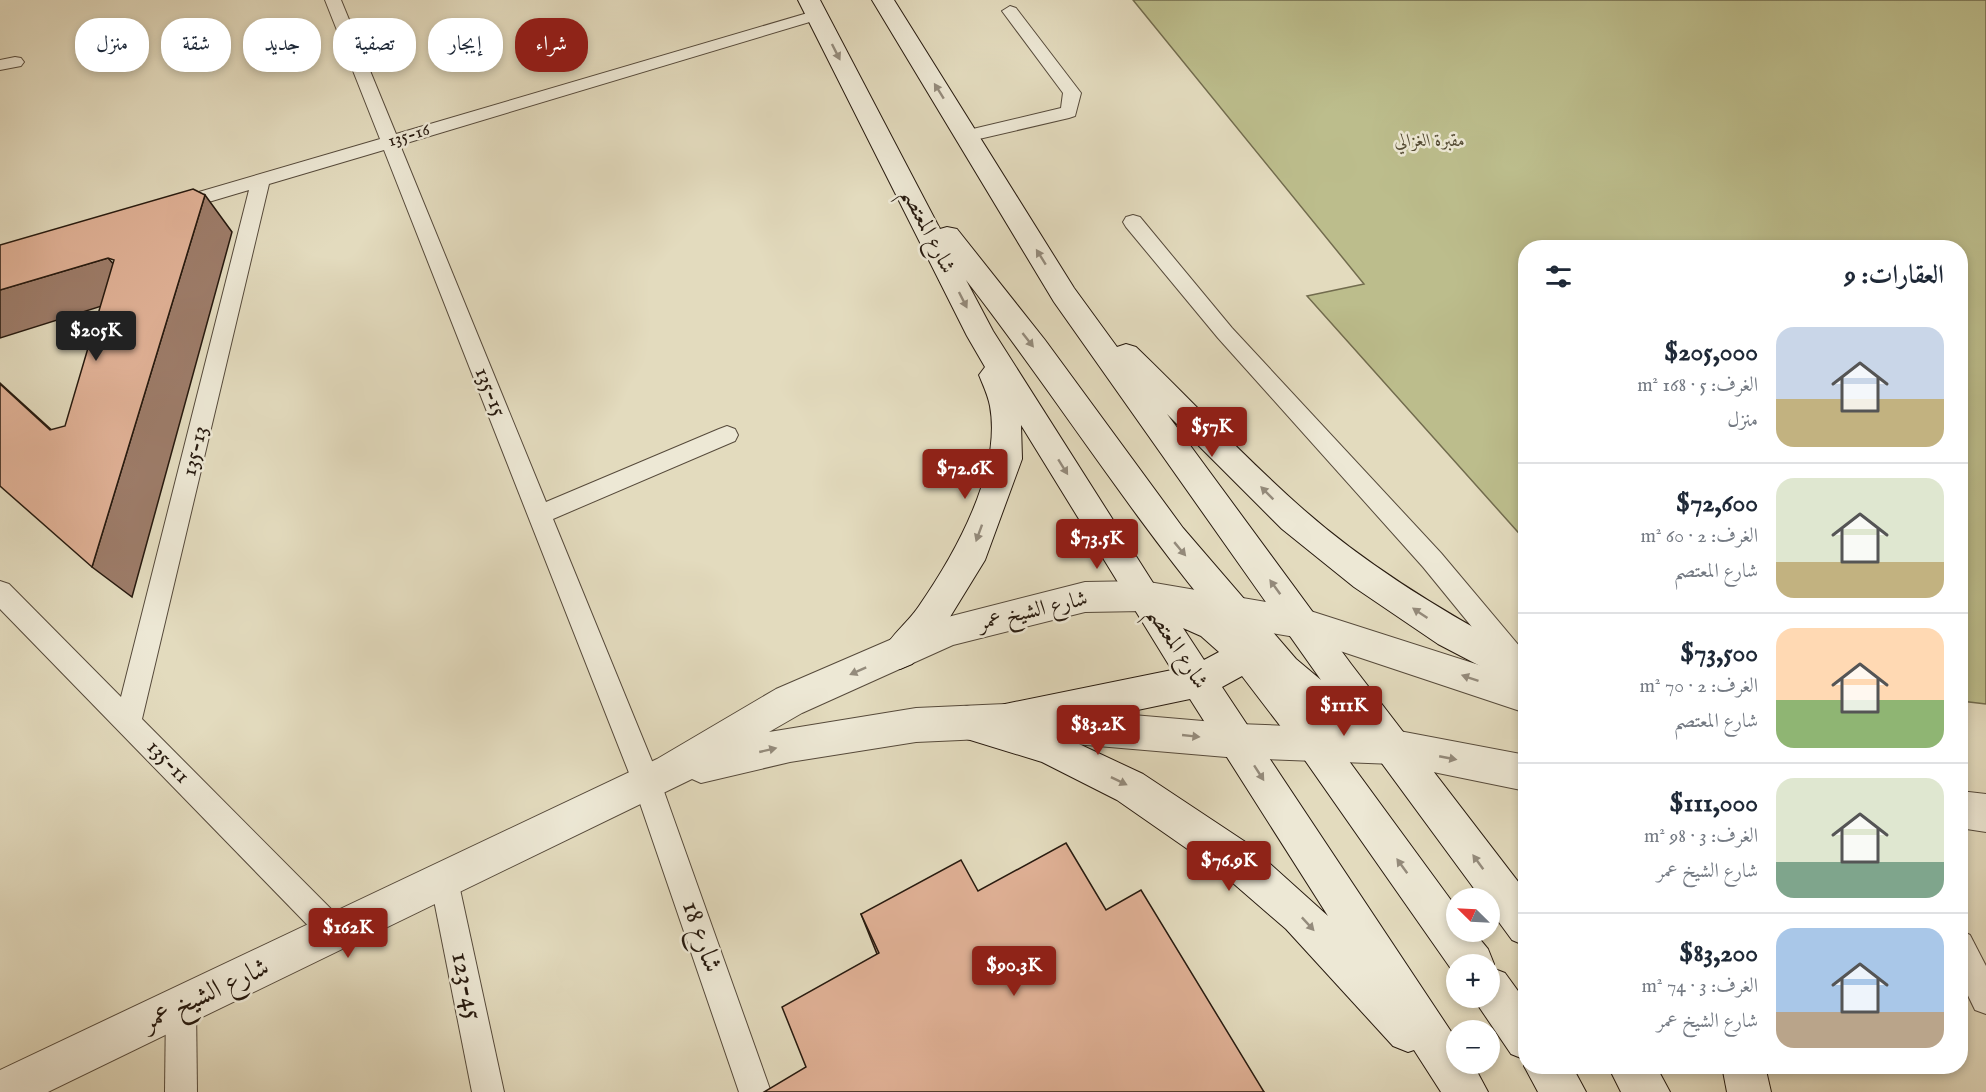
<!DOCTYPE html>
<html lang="ar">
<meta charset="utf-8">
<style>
:root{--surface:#fff;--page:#f6f6f7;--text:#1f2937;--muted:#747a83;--line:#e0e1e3;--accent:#8f2418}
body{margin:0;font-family:"IM FELL English",Amiri,serif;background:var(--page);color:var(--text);direction:rtl;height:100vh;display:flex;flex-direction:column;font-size:22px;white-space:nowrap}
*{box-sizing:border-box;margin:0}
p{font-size:20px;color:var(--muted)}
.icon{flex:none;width:33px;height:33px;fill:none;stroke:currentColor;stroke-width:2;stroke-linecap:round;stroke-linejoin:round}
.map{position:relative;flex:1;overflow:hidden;direction:ltr}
.details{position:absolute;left:1518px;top:240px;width:450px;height:834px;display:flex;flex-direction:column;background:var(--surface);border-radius:24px;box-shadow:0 3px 9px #0003;direction:rtl}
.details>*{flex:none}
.hud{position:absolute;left:18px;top:18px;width:570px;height:54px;direction:rtl;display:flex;gap:12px}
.needle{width:39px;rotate:294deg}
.controls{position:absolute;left:1446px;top:888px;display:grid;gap:12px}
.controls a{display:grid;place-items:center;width:54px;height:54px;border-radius:50%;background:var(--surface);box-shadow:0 3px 9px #0003;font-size:30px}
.price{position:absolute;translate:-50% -51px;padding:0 14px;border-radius:6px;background:var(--accent);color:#fff;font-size:20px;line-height:39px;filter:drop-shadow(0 2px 3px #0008)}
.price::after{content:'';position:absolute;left:50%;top:36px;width:18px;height:14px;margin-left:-9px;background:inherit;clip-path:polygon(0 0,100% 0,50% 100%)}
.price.current{background:#222;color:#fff}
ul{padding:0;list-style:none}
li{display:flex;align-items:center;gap:18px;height:150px;padding:0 24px}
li+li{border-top:2px solid var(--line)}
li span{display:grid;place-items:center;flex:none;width:168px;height:120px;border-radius:18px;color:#555}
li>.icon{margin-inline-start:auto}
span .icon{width:72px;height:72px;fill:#fffc;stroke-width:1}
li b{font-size:26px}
h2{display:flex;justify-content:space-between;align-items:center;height:72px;padding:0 24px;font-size:26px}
.pill{padding:0 21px;border-radius:24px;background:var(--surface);box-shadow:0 3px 9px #0003;font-size:21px;line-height:54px}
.pill.current{background:var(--accent);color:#fff}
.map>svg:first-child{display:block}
.green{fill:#bcbd8c;stroke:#726c4e;stroke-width:1.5}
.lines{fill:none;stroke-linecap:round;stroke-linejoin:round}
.service-casing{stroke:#564a3b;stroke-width:2}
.tertiary-casing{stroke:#564a3b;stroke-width:2}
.secondary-casing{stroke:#271a0f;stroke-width:2}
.service{fill:#ede8d5;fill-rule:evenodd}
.tertiary{fill:#ede8d5;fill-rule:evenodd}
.secondary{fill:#ede8d5;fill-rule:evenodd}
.wall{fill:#c19881;stroke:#271a0f;stroke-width:1.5}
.shaded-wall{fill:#9d7c69;stroke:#271a0f;stroke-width:1.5}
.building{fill:#e0b196;stroke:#271a0f;stroke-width:1.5}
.oneway{fill:#948b7c}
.labels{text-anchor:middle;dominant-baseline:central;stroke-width:5;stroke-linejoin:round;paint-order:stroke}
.far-street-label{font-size:18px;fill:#271a0f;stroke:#ede8d5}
.far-park-label{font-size:18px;font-style:italic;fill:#544b34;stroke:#ede8d5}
.street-label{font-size:22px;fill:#271a0f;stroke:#ede8d5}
.near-street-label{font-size:27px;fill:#271a0f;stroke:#ede8d5}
</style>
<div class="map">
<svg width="1986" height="1092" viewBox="0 0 1986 1092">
<rect width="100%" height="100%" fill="#e3dbbe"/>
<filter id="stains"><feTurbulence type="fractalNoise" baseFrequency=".00333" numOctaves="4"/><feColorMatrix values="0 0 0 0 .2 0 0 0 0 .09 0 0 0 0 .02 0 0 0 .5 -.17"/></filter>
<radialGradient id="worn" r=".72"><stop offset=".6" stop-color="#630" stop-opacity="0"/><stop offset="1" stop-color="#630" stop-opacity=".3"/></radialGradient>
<path class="green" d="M1133,0H1986V704L1961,701L1960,248H1526L1525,540L1307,296L1364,284Z"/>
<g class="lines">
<g class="service-casing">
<g id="service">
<path d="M325,0H341L396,134L811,12L817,10L825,15L823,18L400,145L546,502L719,429L727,426L735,429L738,435L735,441L553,519L661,783L771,1092H739L633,783L384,150L269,184L142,719L345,923L350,933L345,943L335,948L325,943L0,609V581L9,584L121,697L249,190L175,212L168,211L165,206L168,201L380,139Z"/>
<path d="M1010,6L1016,8L1081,93L1075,116L1069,118L966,142L960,140L957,136L960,132L1061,108L1063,93L1002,11Z"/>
<path d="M15,57L21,58L24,62L21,66L0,70V60Z"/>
<path d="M1133,215L1140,217L1232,328L1441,553L1526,654V678L1521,680L1512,676L1423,567L1218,338L1126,227L1123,222L1126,217Z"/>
<path d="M444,866L454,870L458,880L504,1092H472L430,880L434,870Z"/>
<path d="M1960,930L1970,935L1986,966V1014L1975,1010L1960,979Z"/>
<path d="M181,991L192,995L196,1006L197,1092H165L166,1006L170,995Z"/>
</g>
</g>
<g class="tertiary-casing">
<g id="tertiary">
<path d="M1143,581L1301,608L1526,680V713L1301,638L1143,611L1085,612L953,645L802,713L769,732L916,708L1005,704L1238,724L1394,730L1526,755V791L1394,764L1238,758L1005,738L916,742L790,762L701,783L692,779L48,1092H0V1070L657,759L776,689L936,620L1085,582Z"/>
<path d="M1960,791L1986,794V832L1960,828Z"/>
</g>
</g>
<g class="secondary-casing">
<g id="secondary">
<path d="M798,0H820L940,229L947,227L957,229L1045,340L1183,528L1296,659L1321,680L1054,302L872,0H894L1074,288L1117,347L1126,344L1136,347C1192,401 1246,459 1304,510C1370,568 1448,615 1526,656V690L1438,644L1354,587L1282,529L1167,414L1351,664L1526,892V946L1512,940L1490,910V898H1481L1378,758L1327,731L1456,907V932H1474L1488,949L1494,964L1492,968L1505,973L1526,1002V1060L1511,1054L1473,998H1490V964H1456V976L1288,736L1242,676L1222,687L1456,1039V1064H1473L1488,1092H1441L1414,1050L1408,1052L1393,1046L1286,929L1219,871L1117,800L1042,762L954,735L949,723L954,711L967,706L990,713L992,709L1005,704L1172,670L1021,425L1022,459L985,560L942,630L912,664L900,669L888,664L882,653C891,634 908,623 919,606C955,554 1002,471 990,406C988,395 983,385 979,375L985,367L967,336ZM966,280C1049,387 1122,502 1208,607L1155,586L993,331ZM1183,628L1201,636L1219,652L1204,660ZM1190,699L1328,916L1247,843L1143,774L1047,729Z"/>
<path d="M1526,1063V1066H1572L1586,1092H1538L1524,1066Z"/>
<path d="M1608,1066H1656L1670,1092H1621Z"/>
<path d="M1722,1066H1765L1771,1092H1727Z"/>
</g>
</g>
<use href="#service" class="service"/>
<use href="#tertiary" class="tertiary"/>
<use href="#secondary" class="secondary"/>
</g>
<path class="wall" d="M978,891L1106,910L1264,1092L806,1067L877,954L861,914Z"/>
<g class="shaded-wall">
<path d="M205,195L232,232L132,597L92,567Z"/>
<path d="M108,258L140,294L0,338V290Z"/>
<path d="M0,383L88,463L50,430Z"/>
</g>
<g class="building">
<path d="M193,189L205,195L92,567L0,486V384L50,430L65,426L114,260L108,258L0,290V245Z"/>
<path d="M1066,843L1106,910L1141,890L1264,1092H764L806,1067L782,1007L879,953L861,914L961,860L978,891Z"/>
</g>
<defs><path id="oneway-solid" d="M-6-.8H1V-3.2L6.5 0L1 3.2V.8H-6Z" transform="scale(1.5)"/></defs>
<g class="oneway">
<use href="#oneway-solid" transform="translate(836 52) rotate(63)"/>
<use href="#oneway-solid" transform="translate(939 91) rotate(-122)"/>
<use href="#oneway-solid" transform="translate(1041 257) rotate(-122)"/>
<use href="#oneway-solid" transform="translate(963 300) rotate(63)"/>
<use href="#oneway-solid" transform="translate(1028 340) rotate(52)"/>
<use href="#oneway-solid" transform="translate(1063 467) rotate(58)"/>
<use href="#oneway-solid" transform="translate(1267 493) rotate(-135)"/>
<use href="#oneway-solid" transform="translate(979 533) rotate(110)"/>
<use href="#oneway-solid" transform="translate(1180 549) rotate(50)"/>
<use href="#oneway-solid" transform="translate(1275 587) rotate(-126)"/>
<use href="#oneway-solid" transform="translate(1420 613) rotate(-146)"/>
<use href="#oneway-solid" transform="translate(858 671) rotate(156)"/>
<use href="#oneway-solid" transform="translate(1470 678) rotate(-161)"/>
<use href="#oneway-solid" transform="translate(1191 736) rotate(6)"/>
<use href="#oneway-solid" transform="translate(768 750) rotate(-13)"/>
<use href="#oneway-solid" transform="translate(1448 758) rotate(11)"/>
<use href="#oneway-solid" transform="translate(1259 773) rotate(57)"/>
<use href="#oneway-solid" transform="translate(1119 781) rotate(26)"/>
<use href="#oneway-solid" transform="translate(1478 862) rotate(-126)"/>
<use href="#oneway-solid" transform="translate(1402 866) rotate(-126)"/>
<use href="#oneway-solid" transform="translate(1308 924) rotate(47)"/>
</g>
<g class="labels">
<g class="far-street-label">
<text transform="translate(409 136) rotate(-17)">135-16</text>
</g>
<g class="far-park-label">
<text x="1430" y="141">مقبرة الغزالي</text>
</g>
<g class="street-label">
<text transform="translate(928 231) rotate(63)">شارع المعتصم</text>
<text transform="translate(490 392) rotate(68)">135-15</text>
<text transform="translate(195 451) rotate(-76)">135-13</text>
<text transform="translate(1033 611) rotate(-13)">شارع الشيخ عمر</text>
<text transform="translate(1177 648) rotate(57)">شارع المعتصم</text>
<text transform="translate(168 762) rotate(46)">135-11</text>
</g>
<g class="near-street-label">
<text transform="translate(701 937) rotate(71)">شارع 18</text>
<text transform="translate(466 986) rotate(78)">123-45</text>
<text transform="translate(206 995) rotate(-25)">شارع الشيخ عمر</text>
</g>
</g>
<rect width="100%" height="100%" filter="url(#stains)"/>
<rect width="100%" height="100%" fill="url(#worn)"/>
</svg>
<div class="controls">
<a><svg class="needle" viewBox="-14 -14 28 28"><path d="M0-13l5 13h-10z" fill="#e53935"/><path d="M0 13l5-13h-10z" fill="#747a83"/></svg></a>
<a>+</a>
<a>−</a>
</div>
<b class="price current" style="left:96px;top:362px">$205K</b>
<b class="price" style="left:1212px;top:458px">$57K</b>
<b class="price" style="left:965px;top:500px">$72.6K</b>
<b class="price" style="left:1097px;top:570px">$73.5K</b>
<b class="price" style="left:1344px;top:737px">$111K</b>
<b class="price" style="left:1098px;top:756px">$83.2K</b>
<b class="price" style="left:1229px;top:892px">$76.9K</b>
<b class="price" style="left:348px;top:959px">$162K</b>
<b class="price" style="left:1014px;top:997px">$90.3K</b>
<div class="hud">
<a class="pill current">شراء</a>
<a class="pill">إيجار</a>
<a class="pill">تصفية</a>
<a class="pill">جديد</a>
<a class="pill">شقة</a>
<a class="pill">منزل</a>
</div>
<section class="details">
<h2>العقارات: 9<svg class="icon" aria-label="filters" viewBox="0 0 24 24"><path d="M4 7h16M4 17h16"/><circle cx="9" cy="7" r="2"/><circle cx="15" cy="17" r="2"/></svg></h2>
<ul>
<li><span style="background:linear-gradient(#c9d6e8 60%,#c2b280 0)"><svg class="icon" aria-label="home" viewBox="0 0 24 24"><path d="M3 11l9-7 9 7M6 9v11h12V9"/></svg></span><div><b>$205,000</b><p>الغرف: 5 · 168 m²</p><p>منزل</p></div></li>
<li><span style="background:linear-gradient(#dfe7d0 70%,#c2b280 0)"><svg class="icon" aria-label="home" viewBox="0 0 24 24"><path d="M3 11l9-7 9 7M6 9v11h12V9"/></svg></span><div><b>$72,600</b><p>الغرف: 2 · 60 m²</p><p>شارع المعتصم</p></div></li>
<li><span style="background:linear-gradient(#ffd9b3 60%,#8fb573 0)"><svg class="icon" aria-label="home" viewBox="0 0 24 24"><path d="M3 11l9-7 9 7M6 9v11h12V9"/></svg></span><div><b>$73,500</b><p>الغرف: 2 · 70 m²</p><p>شارع المعتصم</p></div></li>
<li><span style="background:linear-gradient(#dfe7d0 70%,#7fa58c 0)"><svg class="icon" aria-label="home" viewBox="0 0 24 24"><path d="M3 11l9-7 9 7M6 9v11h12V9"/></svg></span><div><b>$111,000</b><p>الغرف: 3 · 98 m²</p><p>شارع الشيخ عمر</p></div></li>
<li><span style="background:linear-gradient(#a9c7e8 70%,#b9a48a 0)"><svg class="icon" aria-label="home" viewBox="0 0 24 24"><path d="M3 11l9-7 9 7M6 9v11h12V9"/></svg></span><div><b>$83,200</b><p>الغرف: 3 · 74 m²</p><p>شارع الشيخ عمر</p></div></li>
</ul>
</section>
</div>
